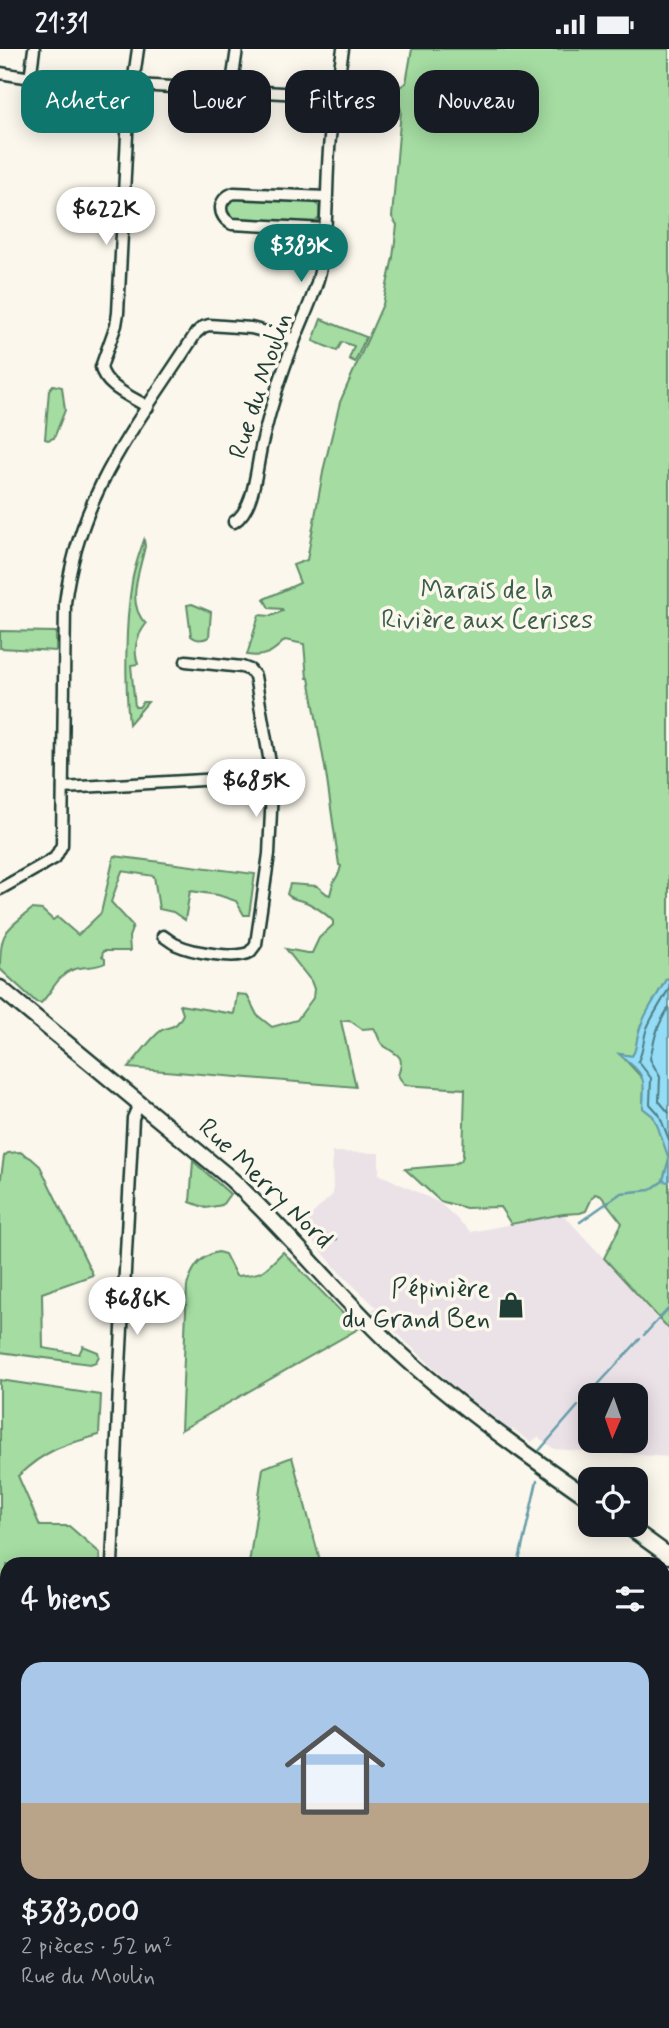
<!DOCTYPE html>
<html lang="fr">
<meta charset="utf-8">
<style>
:root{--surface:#171b24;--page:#20242c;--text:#f1f3f6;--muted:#9ea1a6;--line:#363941;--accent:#0f766e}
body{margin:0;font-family:Mynerve,sans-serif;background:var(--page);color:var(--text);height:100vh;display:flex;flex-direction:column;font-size:26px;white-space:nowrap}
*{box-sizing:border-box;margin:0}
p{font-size:23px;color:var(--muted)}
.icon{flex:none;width:38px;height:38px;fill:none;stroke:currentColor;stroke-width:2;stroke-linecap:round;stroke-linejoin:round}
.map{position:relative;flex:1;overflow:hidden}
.side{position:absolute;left:0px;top:1508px;width:670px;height:471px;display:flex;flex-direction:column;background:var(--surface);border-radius:21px 21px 0 0;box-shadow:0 4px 18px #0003}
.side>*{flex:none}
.banner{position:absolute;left:21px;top:21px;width:628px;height:63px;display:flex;gap:14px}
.needle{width:46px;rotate:182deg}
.fabs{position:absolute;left:578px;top:1334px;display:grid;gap:14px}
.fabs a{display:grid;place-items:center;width:70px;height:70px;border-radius:14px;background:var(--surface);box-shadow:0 4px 18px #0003;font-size:35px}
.price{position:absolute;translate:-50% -60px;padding:0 16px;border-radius:24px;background:#fff;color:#222;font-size:23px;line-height:46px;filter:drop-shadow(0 2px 4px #0008)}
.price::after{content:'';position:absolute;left:50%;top:42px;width:21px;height:16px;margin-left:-10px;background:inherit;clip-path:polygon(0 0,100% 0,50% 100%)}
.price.active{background:var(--accent);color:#fff}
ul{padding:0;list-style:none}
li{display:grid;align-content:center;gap:14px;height:371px;padding:0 21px}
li+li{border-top:2px solid var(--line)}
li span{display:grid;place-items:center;height:217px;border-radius:21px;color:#555}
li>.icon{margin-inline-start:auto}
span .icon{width:126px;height:126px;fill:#fffc;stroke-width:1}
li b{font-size:30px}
h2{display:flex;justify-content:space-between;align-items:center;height:84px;padding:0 21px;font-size:30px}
.tag{padding:0 24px;border-radius:21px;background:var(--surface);box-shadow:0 4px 18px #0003;font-size:24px;line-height:63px}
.tag.active{background:var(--accent);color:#fff}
.status{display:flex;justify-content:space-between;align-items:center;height:49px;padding:0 35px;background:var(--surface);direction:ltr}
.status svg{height:19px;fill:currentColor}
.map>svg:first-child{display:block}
.built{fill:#ebe2e8;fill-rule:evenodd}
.green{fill:#a4dca1;stroke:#628c6a;stroke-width:2}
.water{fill:#95ddf7;stroke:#669da9;stroke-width:2}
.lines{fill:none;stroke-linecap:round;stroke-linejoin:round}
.shore{stroke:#4e7d82;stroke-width:2}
.stream{stroke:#669da9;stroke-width:2.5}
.street-casing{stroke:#1f3d34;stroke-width:15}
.secondary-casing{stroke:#1f3d34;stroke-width:19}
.street{stroke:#fbf7ec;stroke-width:10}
.secondary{stroke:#fbf7ec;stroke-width:14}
.labels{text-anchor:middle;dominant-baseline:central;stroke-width:7;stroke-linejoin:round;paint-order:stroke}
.street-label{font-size:26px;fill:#1f3d34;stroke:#fbf7ec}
.park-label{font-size:26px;fill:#3a5d4a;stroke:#fbf7ec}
.poi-label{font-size:26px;fill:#1f3d34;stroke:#fbf7ec;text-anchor:end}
</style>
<div class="status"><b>21:31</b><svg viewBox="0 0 49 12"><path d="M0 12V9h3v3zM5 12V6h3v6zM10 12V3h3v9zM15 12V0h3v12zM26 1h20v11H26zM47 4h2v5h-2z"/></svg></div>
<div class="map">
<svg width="669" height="1979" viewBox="0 0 669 1979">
<rect width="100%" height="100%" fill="#fbf7ec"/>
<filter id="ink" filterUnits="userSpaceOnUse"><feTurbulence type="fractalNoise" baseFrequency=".0143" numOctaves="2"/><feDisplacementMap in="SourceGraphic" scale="14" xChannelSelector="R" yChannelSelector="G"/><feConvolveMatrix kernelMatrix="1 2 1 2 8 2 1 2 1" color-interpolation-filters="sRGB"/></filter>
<g filter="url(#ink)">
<path class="built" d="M332,1103L379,1104V1125L440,1154L471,1183L563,1165L669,1280V1408L554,1400L538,1388L531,1393L513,1380L511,1382L451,1335L372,1261L376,1258L340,1224L300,1177L333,1145ZM590,1346H635V1391H590Z"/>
<g class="green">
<path d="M412,0H669V929L666,930C657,949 643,965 638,986C636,993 637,1001 632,1007L620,1005L644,1031L643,1059L653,1067L658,1078L669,1110L663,1131L669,1133V1280L604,1209L622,1174L601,1147L595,1145L592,1149L586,1162L580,1164L563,1165L511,1175L500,1158L466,1159L440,1152L405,1120L451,1116L461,1112L463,1107L465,1040L404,1036L398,1026C407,1003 393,1006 382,995C378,990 377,983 374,979L362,980L349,971L341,972L356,1038L128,1019C138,1008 147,994 158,984C169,974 174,984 183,965L180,956L234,965L237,945L247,946L257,966L272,978L297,971L313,949L314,940L311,932L286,900L307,904H312L319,889L333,876V872C326,865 318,859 308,854C300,850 293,852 287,845L290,835L317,837L327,845L330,846L333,834L339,824L341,817L339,816L326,724L309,629H307L304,595L285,591C273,603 265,609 247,606L259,566L271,567L283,562L282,560L269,559L264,550L300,534L293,516L307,511L324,418L340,353L383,255L393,208L397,176L392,168L401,61L395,41L406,34Z"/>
<path d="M236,149L315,153L319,158V169L314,174L234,170L228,166L226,157L230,151Z"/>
<path d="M321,270L366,288L355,313L349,310L354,297L342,293L337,302L313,292Z"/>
<path d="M53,336L62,338L65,361L54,389L48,391L45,390L49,341Z"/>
<path d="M144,491L145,497C140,523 125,554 146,575C136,588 133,601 138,615L131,616L135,658H139L143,653H148L129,675C125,633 125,575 132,533C134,519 139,505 144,491Z"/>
<path d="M192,555L211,563L209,588C203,591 197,592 191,587L187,556Z"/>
<path d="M0,582L56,583V602L0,599Z"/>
<path d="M114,807L255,825L249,866H244L236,852L218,846L190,842L185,871L173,863L159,860L154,827L122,822L111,853L133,877L129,888L130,902H103L102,908L105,910V914C96,919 83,917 72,921C57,927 52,943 41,954L36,953L0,920C0,883 4,883 32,860L42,861L53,871L57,868L78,886L101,864Z"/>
<path d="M20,1103L31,1109L40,1117L93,1226L42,1244L43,1299L79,1305L83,1297L98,1303L99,1307L96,1313L90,1315L0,1303V1135L4,1107L8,1104Z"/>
<path d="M193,1112L230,1145L222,1156L206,1159L190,1153Z"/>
<path d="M218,1203L225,1205L236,1227C265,1225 263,1223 283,1203L358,1280L181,1381L187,1237C192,1219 200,1207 218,1203Z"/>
<path d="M0,1331L101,1346L99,1386C63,1396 45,1401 18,1427L40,1477H69L100,1504V1515L7,1516V1615L0,1618Z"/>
<path d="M292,1408L321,1515H249L263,1419Z"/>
<path d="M663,1703L669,1706V1825L663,1823Z"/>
<path d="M663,1867L669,1868V1979H105L141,1972H663Z"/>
</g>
<path class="water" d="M669,929V1133L663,1132L669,1110L658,1078L653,1067L643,1059C645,1025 645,1027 619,1005L632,1007C637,1001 636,993 638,986C643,965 657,949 666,930Z"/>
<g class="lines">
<g class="shore">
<path d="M669,939C662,953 653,965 647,979C643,990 644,1002 638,1012L651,1029L650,1055L659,1065L669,1091"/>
<path d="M669,958C656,978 655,988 650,1010L660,1028L659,1052L669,1064"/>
</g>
<g class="stream">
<path d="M580,1173L621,1144L650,1141L663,1132"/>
<path d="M319,1187L321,1184L325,1185L329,1192L337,1190"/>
<path d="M644,1286L669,1259"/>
<path d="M583,1352L640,1290"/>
<path d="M538,1403L578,1357"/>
<path d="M518,1516L537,1432"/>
<path d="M663,1716L669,1718"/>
</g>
<g class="street-casing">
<g id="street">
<path d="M138,0L134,28L129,46L118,264L116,276L101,318C104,337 132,348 148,358"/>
<path d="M0,24L44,31L336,47"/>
<path d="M30,30L34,0"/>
<path d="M231,41L237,0"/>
<path d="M325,180L232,175C217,167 217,150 234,144L326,148"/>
<path d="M234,473C256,459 256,415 263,390C271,357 281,325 294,293C303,268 316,245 321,218C328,180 326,139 329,101C331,67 338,33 343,0"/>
<path d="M63,739L271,727"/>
<path d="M0,840L55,809L62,796L65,554C79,442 138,375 196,284L203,278L209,276L251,279L294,290"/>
<path d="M163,887C168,890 172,894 177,896C192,903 237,911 250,903L256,895L269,805L272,740L270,714L255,627L250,621L242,618L186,612"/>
<path d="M112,1516L119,1337L133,1069L140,1053"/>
<path d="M0,1715L7,1714"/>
<path d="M69,1979L70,1972"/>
</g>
</g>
<g class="secondary-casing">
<g id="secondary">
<path d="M0,939L231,1130C286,1181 333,1240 387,1292C449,1351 520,1401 590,1450"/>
<path d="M625,1475L669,1507"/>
</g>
</g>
<use href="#street" class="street"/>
<use href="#secondary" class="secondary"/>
</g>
</g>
<defs>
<g id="shop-bare" transform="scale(2.1)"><path d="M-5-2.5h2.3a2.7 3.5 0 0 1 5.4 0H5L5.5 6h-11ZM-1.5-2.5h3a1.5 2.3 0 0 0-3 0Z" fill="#1f3d34" stroke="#fbf7ec" stroke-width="2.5" paint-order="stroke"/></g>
</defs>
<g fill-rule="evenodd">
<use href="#shop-bare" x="511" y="1256"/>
</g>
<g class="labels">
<g class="street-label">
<text transform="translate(261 337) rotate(-72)">Rue du Moulin</text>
<text transform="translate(265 1135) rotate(44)">Rue Merry Nord</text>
</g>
<g class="park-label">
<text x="487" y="542">Marais de la<tspan x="487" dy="30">Rivière aux Cerises</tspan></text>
</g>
<g class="poi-label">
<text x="490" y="1241">Pépinière<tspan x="490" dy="30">du Grand Ben</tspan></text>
</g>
</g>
</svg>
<div class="fabs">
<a><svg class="needle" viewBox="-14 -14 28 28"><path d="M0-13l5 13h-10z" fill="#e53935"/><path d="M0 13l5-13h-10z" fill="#9ea1a6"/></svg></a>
<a><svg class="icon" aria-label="locate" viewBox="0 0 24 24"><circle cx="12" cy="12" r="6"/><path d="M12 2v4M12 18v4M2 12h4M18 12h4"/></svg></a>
</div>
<b class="price" style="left:106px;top:198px">$622K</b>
<b class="price active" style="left:301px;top:235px">$383K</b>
<b class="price" style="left:256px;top:770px">$685K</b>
<b class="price" style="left:137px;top:1288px">$686K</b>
<div class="banner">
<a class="tag active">Acheter</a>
<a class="tag">Louer</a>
<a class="tag">Filtres</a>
<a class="tag">Nouveau</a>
</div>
<section class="side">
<h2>4 biens<svg class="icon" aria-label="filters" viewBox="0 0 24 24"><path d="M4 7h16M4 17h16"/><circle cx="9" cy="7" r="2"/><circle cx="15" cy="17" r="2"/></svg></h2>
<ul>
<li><span style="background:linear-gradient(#a9c7e8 65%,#b9a48a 0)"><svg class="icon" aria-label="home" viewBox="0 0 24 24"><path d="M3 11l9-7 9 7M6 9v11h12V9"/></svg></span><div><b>$383,000</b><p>2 pièces · 52 m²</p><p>Rue du Moulin</p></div></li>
</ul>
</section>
</div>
